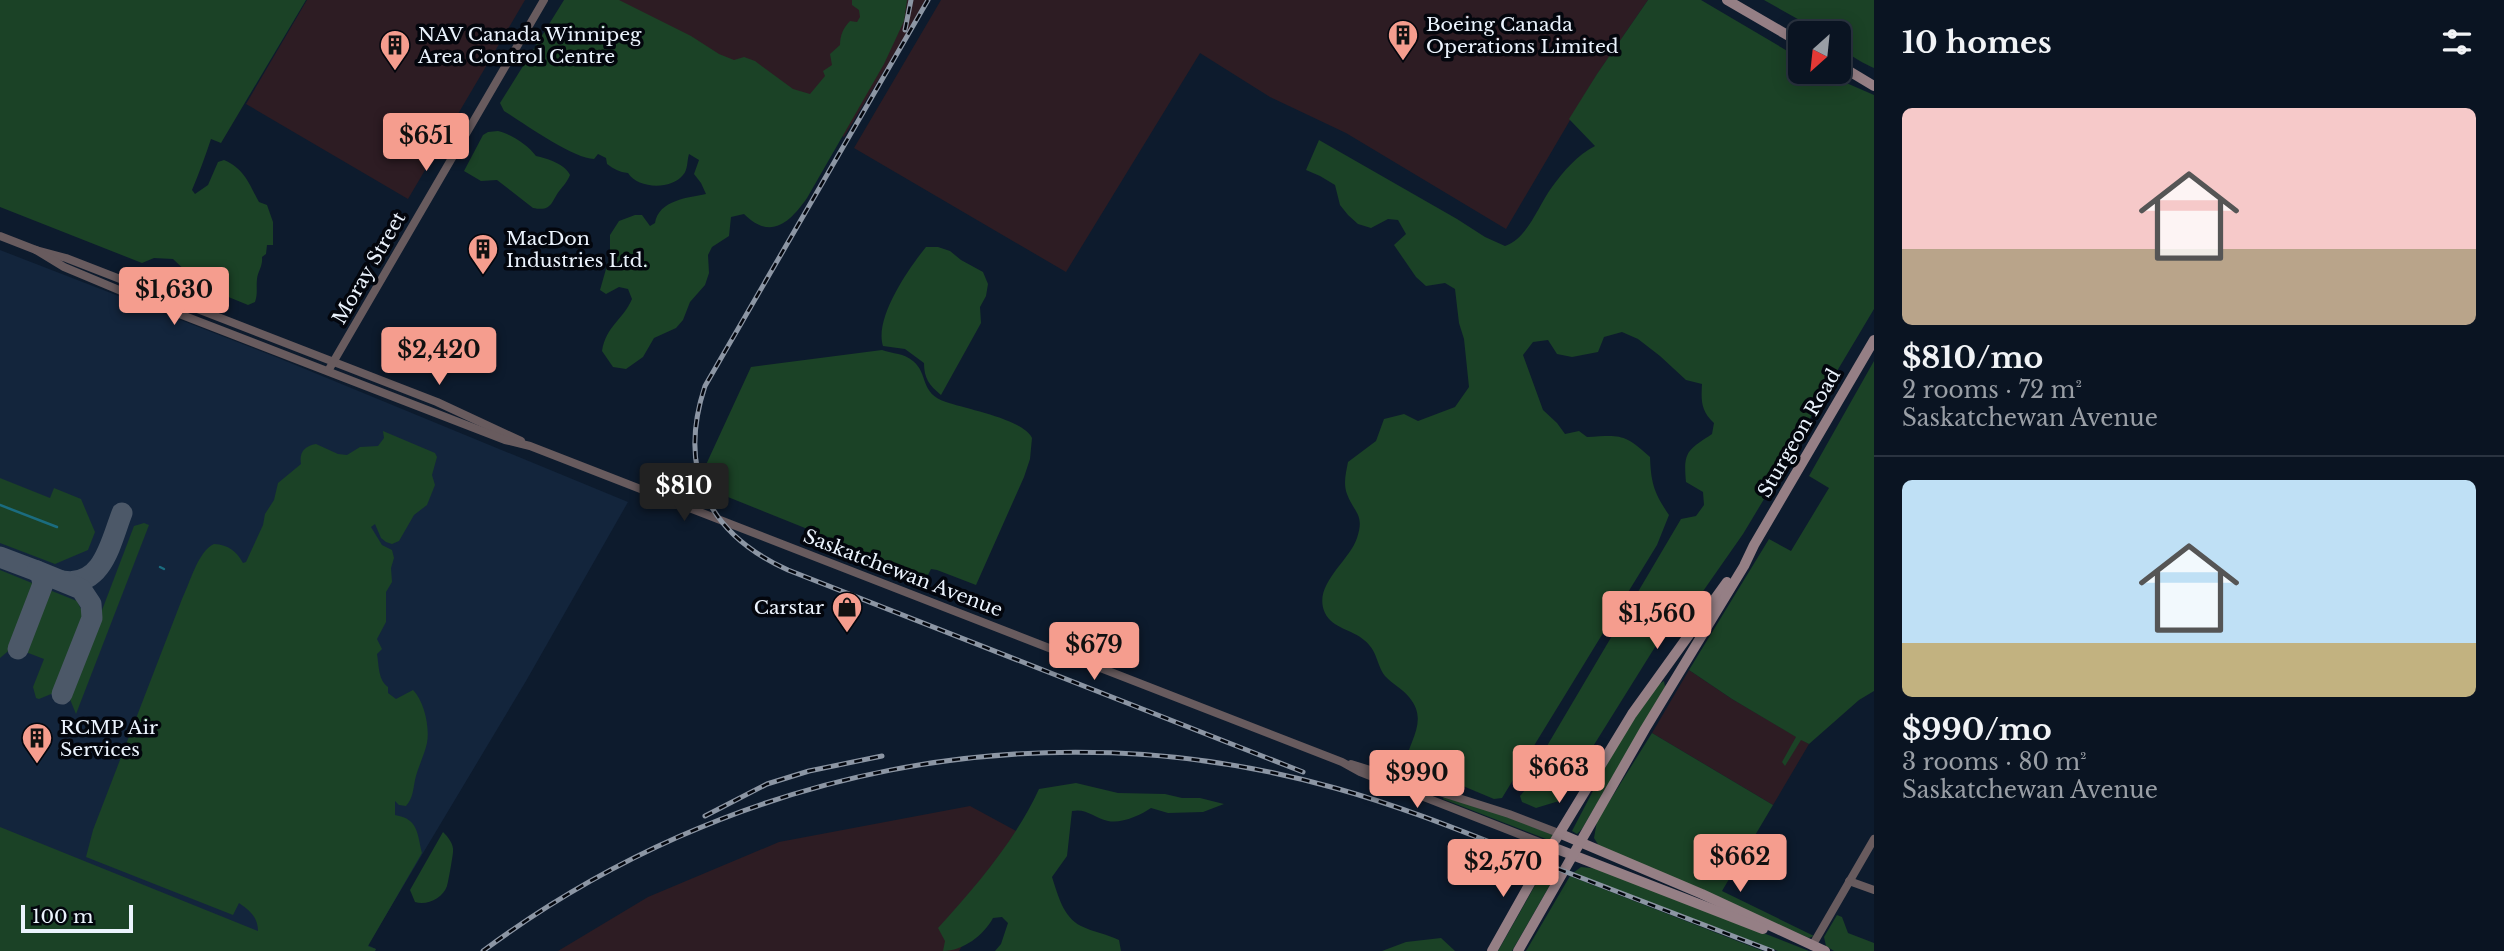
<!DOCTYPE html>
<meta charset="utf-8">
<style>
:root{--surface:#0a1422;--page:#18212f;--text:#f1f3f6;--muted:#999ea5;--line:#2a3340;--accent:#f59d8e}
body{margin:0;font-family:"Libre Baskerville",serif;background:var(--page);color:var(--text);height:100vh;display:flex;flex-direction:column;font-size:26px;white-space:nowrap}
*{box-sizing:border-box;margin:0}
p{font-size:23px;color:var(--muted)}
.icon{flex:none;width:38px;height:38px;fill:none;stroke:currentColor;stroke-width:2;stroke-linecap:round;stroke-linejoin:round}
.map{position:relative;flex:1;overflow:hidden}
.side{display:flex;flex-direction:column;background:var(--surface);width:630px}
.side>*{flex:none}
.needle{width:46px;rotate:207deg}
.fabs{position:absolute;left:1788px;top:21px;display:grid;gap:14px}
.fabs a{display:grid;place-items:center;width:63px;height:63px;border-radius:10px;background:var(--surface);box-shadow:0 4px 18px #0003,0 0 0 2px var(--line);font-size:35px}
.scale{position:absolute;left:21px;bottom:18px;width:112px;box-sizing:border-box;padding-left:7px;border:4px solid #ebf3fd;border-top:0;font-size:19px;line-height:24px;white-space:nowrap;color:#ebf3fd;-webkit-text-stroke:5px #03060d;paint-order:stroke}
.price{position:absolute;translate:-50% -60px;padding:0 16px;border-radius:7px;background:var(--accent);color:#111;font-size:23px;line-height:46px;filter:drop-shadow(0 2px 4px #0008)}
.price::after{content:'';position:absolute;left:50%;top:42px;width:21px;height:16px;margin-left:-10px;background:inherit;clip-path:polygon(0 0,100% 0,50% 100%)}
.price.selected{background:#222;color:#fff}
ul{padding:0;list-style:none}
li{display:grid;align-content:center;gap:14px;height:371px;padding:0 28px}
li+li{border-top:2px solid var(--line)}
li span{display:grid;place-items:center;height:217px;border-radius:10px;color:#555}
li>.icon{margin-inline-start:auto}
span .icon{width:126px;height:126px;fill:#fffc;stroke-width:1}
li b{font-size:30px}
h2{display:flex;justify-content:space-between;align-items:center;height:84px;padding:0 28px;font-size:30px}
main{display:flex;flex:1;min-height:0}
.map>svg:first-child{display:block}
.built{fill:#13253c}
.industrial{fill:#2d1c23}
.green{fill:#1b4226}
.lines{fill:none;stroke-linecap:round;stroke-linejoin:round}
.stream{stroke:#1b6c7f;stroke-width:2.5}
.taxiway{stroke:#4c5868;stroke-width:21}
.street{stroke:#685b5e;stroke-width:8}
.secondary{stroke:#957f85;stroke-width:10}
.rail-casing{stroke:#8c96a4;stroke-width:5}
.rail{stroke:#03060d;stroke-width:2.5;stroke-dasharray:8;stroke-linecap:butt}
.labels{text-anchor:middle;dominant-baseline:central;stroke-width:7;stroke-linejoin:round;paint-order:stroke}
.poi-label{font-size:19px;fill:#ebf3fd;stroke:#03060d;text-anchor:start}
.street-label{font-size:19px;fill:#ebf3fd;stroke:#03060d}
</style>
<main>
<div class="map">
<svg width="1874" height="951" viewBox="0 0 1874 951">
<rect width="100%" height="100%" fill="#0d1b2d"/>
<path class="built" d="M0,250L276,357L628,502L526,681L368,945L376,949L375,951H0Z"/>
<g class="industrial">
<path d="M307,0H525L408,199L246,104Z"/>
<path d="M608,0H927L844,137Z"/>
<path d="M941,0H1648L1596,76L1506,229L1346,133L1270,97L1200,53L1066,272L854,148Z"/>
<path d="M1689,670L1732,699L1809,744L1773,805L1652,733Z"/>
<path d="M970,806L1027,837L959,951H558L648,897L779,842Z"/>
</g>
<g class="green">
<path d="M0,0H306L221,143L211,139C205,157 199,173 192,190L195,194L208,185L218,162L224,160C245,169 249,184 259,202L267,205L273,222V245H267L266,254L262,257C263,266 258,271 257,279C256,288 258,293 255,302L248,305L226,296L209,293L173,259L154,258L142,263L0,207Z"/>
<path d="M564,0H619L691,36L719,54L734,60L744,57L755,61L793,89L810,94L825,76L823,71L832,65L830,54L840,45C840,36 843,28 850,21L857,22L860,17L859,10L852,5V0H907L904,21L884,64L807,198C790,222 771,241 744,214L731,217L729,236L712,247L708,255L709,273L705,285L690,302L683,320L676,328L654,338L643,357L626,369L613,367L602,351C606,326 623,320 632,299L628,289L619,287L606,294L600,290L610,255V235L619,221L635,215H642L650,226L655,223C659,200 687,198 706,194L701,183L694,174L699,160L689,154C687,160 688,170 683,175C671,190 638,189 628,173C619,172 614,169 607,164L606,158L598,154L594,159C574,159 523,123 504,111L500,103Z"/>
<path d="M1648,0H1701L1801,59V72H1821L1874,95V309L1818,403L1796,446L1743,534L1685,617L1655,647L1559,801L1536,808L1522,802L1520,796L1525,790L1531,773L1681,519L1696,516L1704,505L1703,492L1686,482C1683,451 1688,450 1712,434L1714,423C1701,411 1701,401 1702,384L1686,380L1660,356L1638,339L1622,332L1604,337L1598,352L1572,357L1557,354L1548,340L1533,342L1523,355L1543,410L1557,423L1565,434L1579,431L1587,437C1620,435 1624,433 1650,457C1651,483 1654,493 1669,515L1657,545L1502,798L1494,799L1451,781L1405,767C1407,742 1430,722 1409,697C1403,689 1392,684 1385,676C1376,664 1378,651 1364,640C1353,630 1332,628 1325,613C1312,585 1349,562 1357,538C1365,514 1354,513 1347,494C1343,483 1346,473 1348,462L1376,441L1384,419L1404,414L1418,421L1455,407L1469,387L1464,339L1459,323L1455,289L1445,283L1426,286L1416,277L1394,245L1406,234L1398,220L1388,219L1371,228L1358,224L1348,215L1340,205L1335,185L1320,176L1306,170L1319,140L1457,219L1485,237L1505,246C1528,238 1538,206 1552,187C1564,171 1577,155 1595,146L1569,119L1597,74Z"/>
<path d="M1764,0H1874V68C1859,61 1839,52 1839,33H1834L1827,21L1812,27Z"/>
<path d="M498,131C511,134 528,145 536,156C547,158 566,165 570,175C567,182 564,185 560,190C551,201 553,212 533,208L497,180L481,181L464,171L483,135L488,132Z"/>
<path d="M926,247H938L950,251L961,260L983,272L988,284L986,296L980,307L981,323L941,395C929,385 924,378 924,363L905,349L883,346C874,318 909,268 926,247Z"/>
<path d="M882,350C893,354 904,353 913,361C929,374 919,393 946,402C966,409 1023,419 1032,438L1030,459L1024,477L976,585L937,570L931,569L927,577L708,489L704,469L751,367Z"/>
<path d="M1874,361V691L1859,700L1809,744L1801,740L1785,766L1782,762L1796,737L1732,699L1689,670L1769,539L1791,551L1829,488L1809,476Z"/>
<path d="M383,431L435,453L437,457L432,475L435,485L427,505L414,515L399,541L392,544L386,542L381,538L375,524L371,527L382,545L392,550L394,558L391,568L392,582L386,592V622L377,639L382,649L377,654C379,665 378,680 388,687V693L396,699L413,690C424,701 430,727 427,743C424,756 418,767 415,780C413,790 413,798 406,806L399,805L395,801V815C419,819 417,834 422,853L368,946L376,949L375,951H0V827L258,931C258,917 249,910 239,903L233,915L86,857L93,830L182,599C190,583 198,551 214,544C229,545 236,551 243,563L246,562L263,525L265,514L274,500L278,483L301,464C299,453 304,446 316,444L338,454L347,455L360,447L378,446L384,438Z"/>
<path d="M0,478L50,498L54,488L81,499L95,532L88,550L55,564L0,543Z"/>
<path d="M144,523L149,525L76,714L69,697L134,526Z"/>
<path d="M0,570L32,583L35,591L13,647L0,658Z"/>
<path d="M52,591L77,601L85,617L56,692L39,699L36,698L33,687L44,659L23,651L45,594Z"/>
<path d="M1664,681L1665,687L1582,829L1577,834L1572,831L1616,747L1656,686Z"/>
<path d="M1652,733L1773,805L1722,891L1814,936L1809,938L1599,846L1594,838L1597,821Z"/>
<path d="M1076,783L1118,793L1165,794L1182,798H1200L1224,804L1203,812L1168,813L1151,808C1141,815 1121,824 1108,821C1094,818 1087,808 1072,811L1067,856L1052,877C1058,895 1063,917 1081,926C1093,932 1107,934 1119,940L1121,951H995L1001,944L1008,923L1002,917L993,918C984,935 963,951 943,951L945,941L938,928C976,886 1015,841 1039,789Z"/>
<path d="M1444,797L1509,817L1553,835L1550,840L1546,839L1443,799Z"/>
<path d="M443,832C448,837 454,844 453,852C453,855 448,884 447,886C443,898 427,906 415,902L410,890Z"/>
<path d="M1546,866L1558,871L1512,951H1498Z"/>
<path d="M1581,867L1600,869L1809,951H1778L1573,873Z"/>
<path d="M1570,876L1763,951H1526Z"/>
<path d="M1837,915L1842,917L1848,933L1874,943V951H1834L1826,946L1824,937Z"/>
<path d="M1441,938L1455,951H1382L1406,942Z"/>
</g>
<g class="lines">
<g class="stream">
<path d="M0,505L57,527"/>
<path d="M160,567L164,569"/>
</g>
<g class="taxiway">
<path d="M0,557L37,571"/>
<path d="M63,581C103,588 111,541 122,513"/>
<path d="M18,649L43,584L41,575L37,571L81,589L91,604L92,618L62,694"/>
</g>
<g class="street">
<path d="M0,236L36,250L66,258L437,402L521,441"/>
<path d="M36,250L64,267L138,298L505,440L530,446L1342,762L1360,772L1552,847"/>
<path d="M328,371L544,0"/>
<path d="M1351,764L1509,814L1561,834"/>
<path d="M1849,881L1874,890"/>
<path d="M1812,946L1874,839"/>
</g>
<g class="secondary">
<path d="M1727,0L1801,43"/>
<path d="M1839,65L1874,86"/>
<path d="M1561,834L1702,894L1825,951"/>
<path d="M1552,847L1763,929"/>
<path d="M1492,951L1542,862L1632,714L1727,582"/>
<path d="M1518,951L1645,729L1744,566L1754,545L1874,340"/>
</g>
<g class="rail-casing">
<g id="rail">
<path d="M928,0L705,386C677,471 708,534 788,570L1303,772"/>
<path d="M905,30L911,0"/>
<path d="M705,816L767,784L809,771L882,756"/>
<path d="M483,951C728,769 1040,705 1335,788C1404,807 1469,834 1535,860C1614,891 1693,921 1772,951"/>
</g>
</g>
<use href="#rail" class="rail"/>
</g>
<defs>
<g id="building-pin" transform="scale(1.575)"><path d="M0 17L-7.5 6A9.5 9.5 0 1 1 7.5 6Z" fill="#f59d8e" stroke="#03060d"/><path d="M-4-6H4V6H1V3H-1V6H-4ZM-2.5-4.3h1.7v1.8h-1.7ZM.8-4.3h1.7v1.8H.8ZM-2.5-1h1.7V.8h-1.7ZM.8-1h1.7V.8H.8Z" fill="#111"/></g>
<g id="shop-pin" transform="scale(1.575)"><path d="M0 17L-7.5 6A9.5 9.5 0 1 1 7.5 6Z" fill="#f59d8e" stroke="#03060d"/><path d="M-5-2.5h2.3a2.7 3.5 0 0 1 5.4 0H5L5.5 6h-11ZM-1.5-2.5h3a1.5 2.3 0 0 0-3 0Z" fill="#111"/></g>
</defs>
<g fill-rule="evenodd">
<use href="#building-pin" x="1403" y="35"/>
<use href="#building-pin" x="395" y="45"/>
<use href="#building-pin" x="483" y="249"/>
<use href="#shop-pin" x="847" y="607"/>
<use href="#building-pin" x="37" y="738"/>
</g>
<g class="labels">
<g class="poi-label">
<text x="1426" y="24">Boeing Canada<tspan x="1426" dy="22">Operations Limited</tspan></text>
<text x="418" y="34">NAV Canada Winnipeg<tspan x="418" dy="22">Area Control Centre</tspan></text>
<text x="506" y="238">MacDon<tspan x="506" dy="22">Industries Ltd.</tspan></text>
<text x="824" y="607" text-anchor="end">Carstar</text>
<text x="60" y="727">RCMP Air<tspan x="60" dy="22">Services</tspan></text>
</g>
<g class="street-label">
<text transform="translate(369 268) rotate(-60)">Moray Street</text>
<text transform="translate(1799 433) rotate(-60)">Sturgeon Road</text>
<text transform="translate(903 573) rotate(21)">Saskatchewan Avenue</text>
</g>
</g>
</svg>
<div class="fabs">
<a><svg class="needle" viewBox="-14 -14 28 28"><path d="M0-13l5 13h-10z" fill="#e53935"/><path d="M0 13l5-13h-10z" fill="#999ea5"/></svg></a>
</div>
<div class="scale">100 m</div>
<b class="price" style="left:426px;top:173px">$651</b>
<b class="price" style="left:174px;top:327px">$1,630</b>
<b class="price" style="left:439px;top:387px">$2,420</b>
<b class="price selected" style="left:684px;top:523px">$810</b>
<b class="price" style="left:1657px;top:651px">$1,560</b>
<b class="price" style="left:1094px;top:682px">$679</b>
<b class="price" style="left:1559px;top:805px">$663</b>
<b class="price" style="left:1417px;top:810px">$990</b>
<b class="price" style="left:1740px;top:894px">$662</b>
<b class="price" style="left:1503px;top:899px">$2,570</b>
</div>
<section class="side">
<h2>10 homes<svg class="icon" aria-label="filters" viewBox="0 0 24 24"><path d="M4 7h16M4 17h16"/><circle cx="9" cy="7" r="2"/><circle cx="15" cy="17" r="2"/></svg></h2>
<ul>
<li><span style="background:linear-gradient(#f6c9c9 65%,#b9a48a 0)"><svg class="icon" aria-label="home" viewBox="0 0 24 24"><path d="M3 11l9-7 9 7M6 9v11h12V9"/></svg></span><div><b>$810/mo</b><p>2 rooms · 72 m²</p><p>Saskatchewan Avenue</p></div></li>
<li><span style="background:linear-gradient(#bfe0f5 75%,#c2b280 0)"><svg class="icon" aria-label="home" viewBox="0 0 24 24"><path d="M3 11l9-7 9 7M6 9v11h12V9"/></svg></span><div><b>$990/mo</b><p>3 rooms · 80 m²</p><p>Saskatchewan Avenue</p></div></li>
</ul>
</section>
</main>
